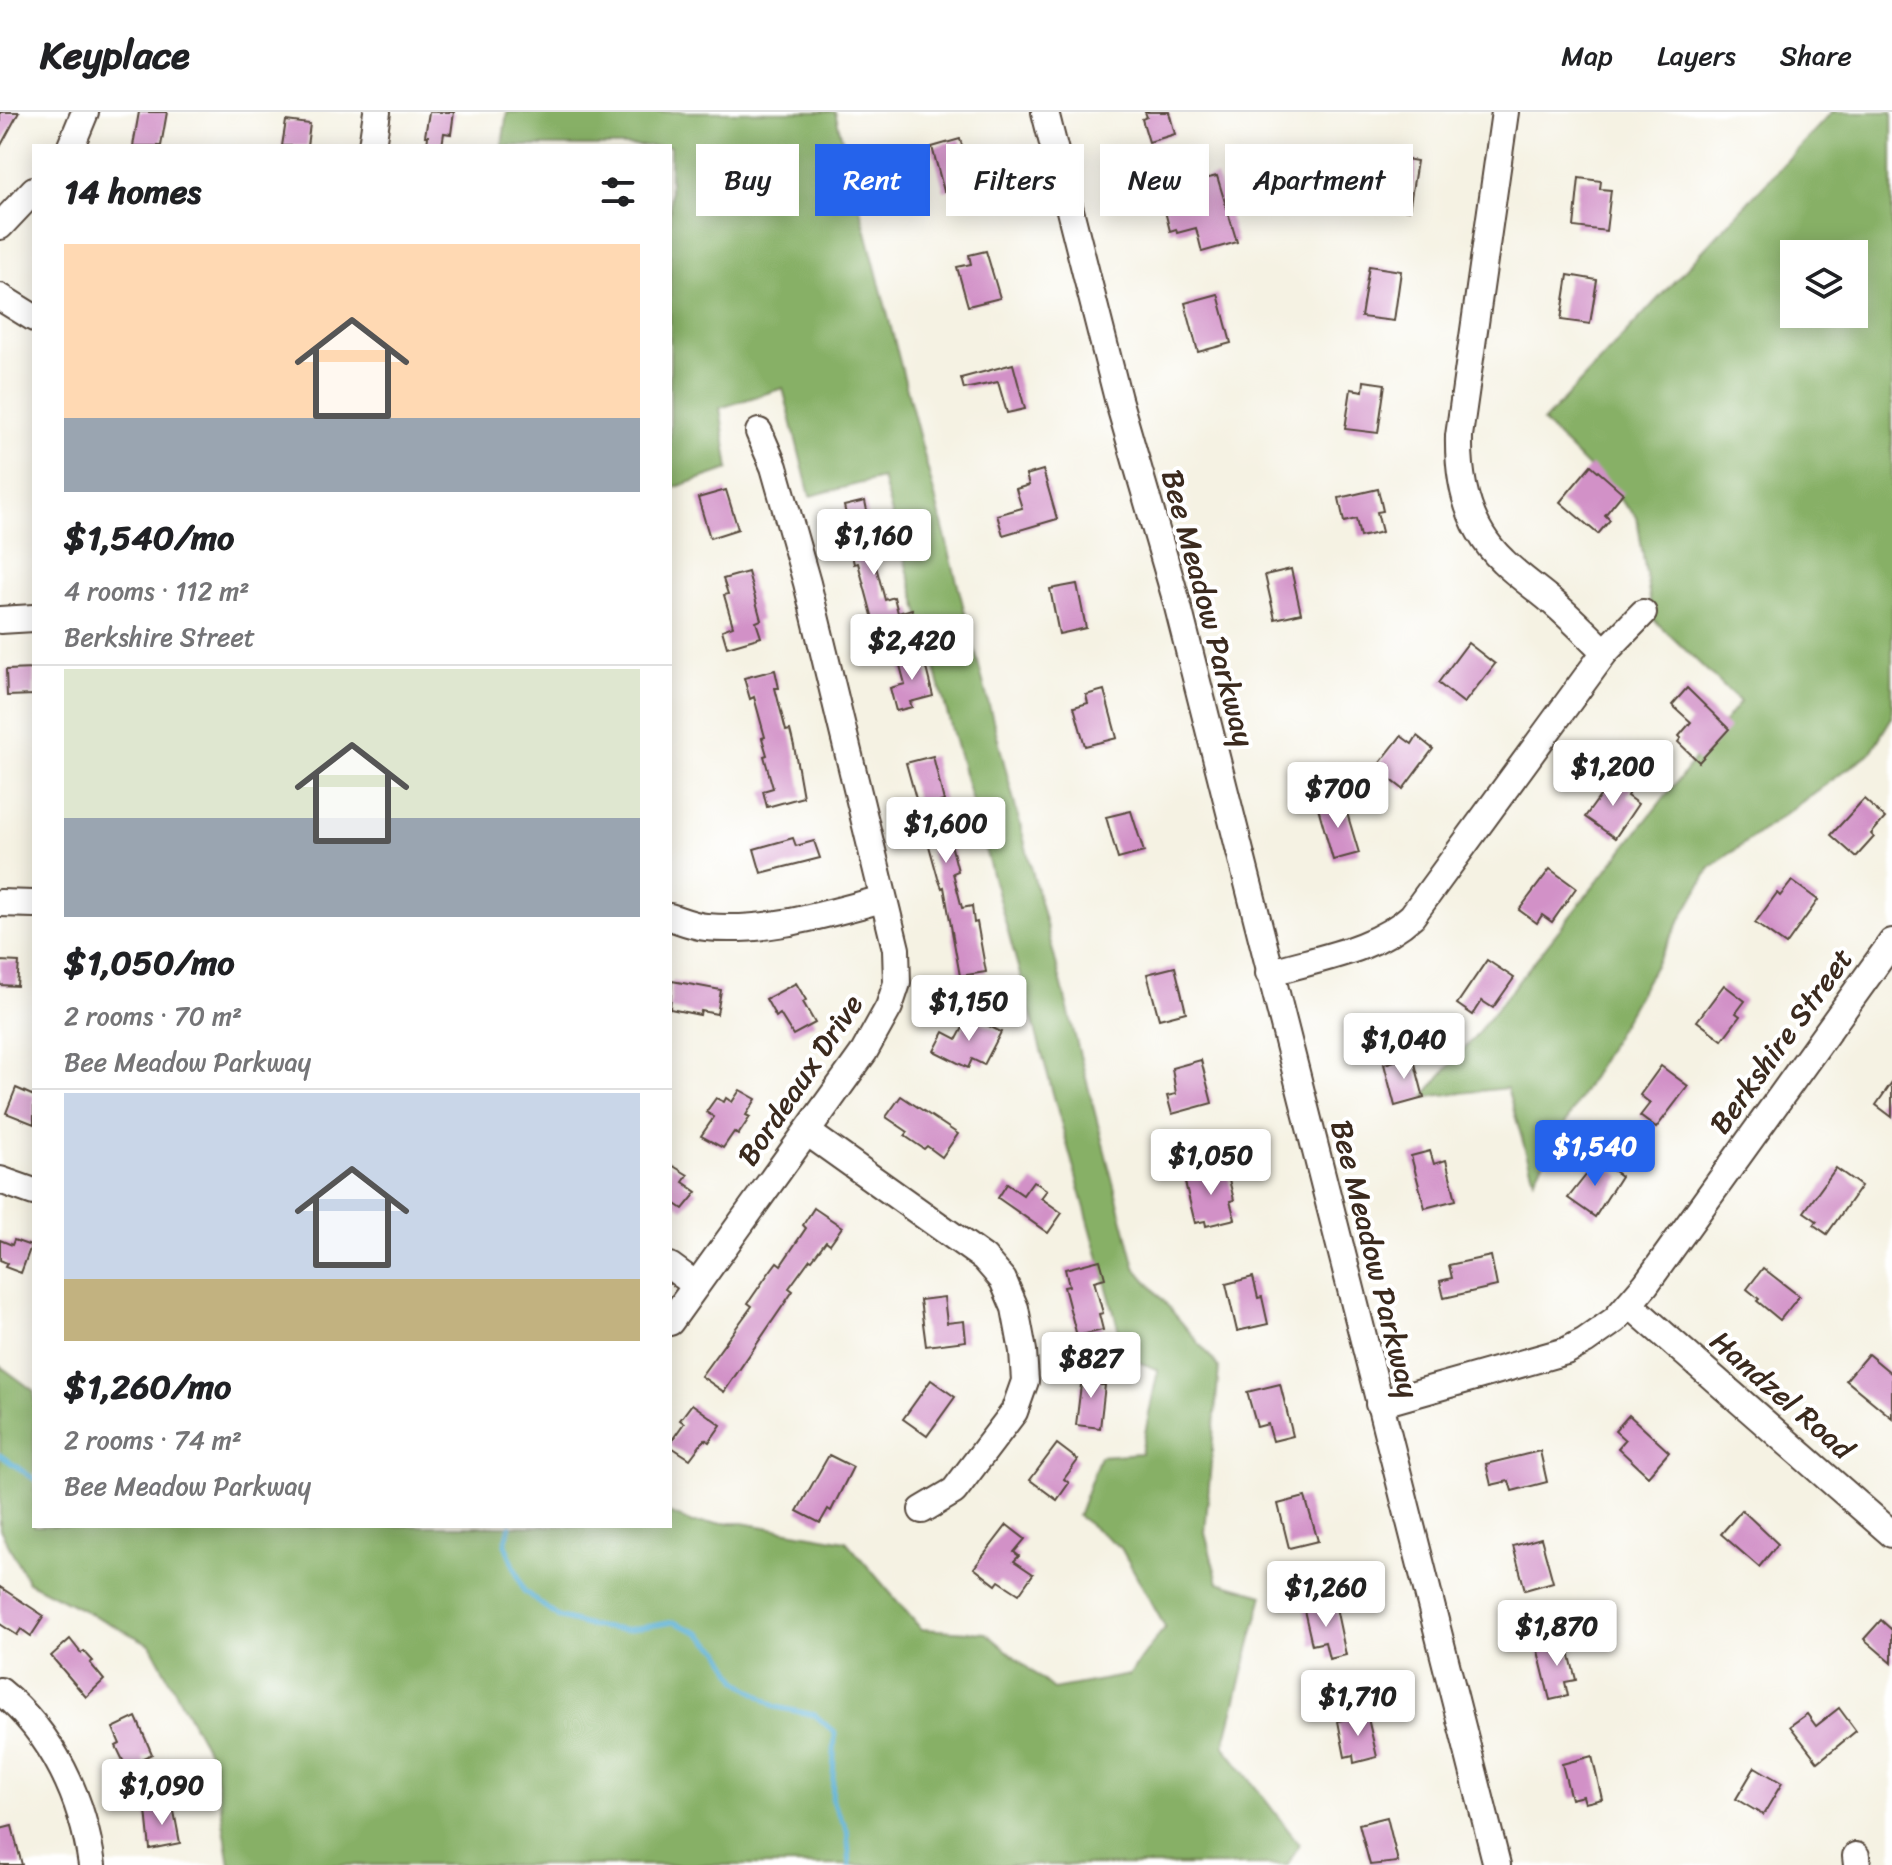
<!DOCTYPE html>
<meta charset="utf-8">
<style>
:root{--surface:#fff;--page:#f6f6f6;--text:#202124;--muted:#757577;--line:#e0e0e0;--accent:#2563eb}
body{margin:0;font-family:Sriracha,sans-serif;background:var(--page);color:var(--text);height:100vh;display:flex;flex-direction:column;font-size:30px;white-space:nowrap}
*{box-sizing:border-box;margin:0}
p{font-size:26px;color:var(--muted)}
.icon{flex:none;width:44px;height:44px;fill:none;stroke:currentColor;stroke-width:2;stroke-linecap:round;stroke-linejoin:round}
.map{position:relative;flex:1;overflow:hidden}
.side{position:absolute;left:32px;top:32px;width:640px;height:1384px;display:flex;flex-direction:column;background:var(--surface);border-radius:0px;box-shadow:0 4px 20px #0003}
.side>*{flex:none}
.banner{position:absolute;left:696px;top:32px;width:760px;height:72px;display:flex;gap:16px}
.buttons{position:absolute;left:1780px;top:128px;display:grid;gap:16px}
.buttons a{display:grid;place-items:center;width:88px;height:88px;border-radius:0px;background:var(--surface);box-shadow:0 4px 20px #0003;font-size:40px}
.price{position:absolute;translate:-50% -68px;padding:0 18px;border-radius:8px;background:#fff;color:#222;font-size:26px;line-height:52px;filter:drop-shadow(0 2px 4px #0008)}
.price::after{content:'';position:absolute;left:50%;top:48px;width:24px;height:18px;margin-left:-12px;background:inherit;clip-path:polygon(0 0,100% 0,50% 100%)}
.price.on{background:var(--accent);color:#fff}
ul{padding:0;list-style:none}
li{display:grid;align-content:center;gap:16px;height:424px;padding:0 32px}
li+li{border-top:2px solid var(--line)}
li span{display:grid;place-items:center;height:248px;border-radius:0px;color:#555}
li>.icon{margin-inline-start:auto}
span .icon{width:144px;height:144px;fill:#fffc;stroke-width:1}
li b{font-size:34px}
h2{display:flex;justify-content:space-between;align-items:center;height:96px;padding:0 32px;font-size:34px}
.chip{padding:0 28px;border-radius:0px;background:var(--surface);box-shadow:0 4px 20px #0003;font-size:28px;line-height:72px}
.chip.on{background:var(--accent);color:#fff}
header{display:flex;align-items:center;gap:48px;box-sizing:border-box;height:112px;padding:0 40px;background:var(--surface);border-bottom:2px solid var(--line)}
header strong{font-size:38px}
nav{display:flex;gap:44px;margin-inline-start:auto;font-size:28px}
.map>svg:first-child{display:block}
.forest{fill:#87b066;stroke:#616d42;stroke-width:2;fill-rule:evenodd}
.lines{fill:none;stroke-linecap:round;stroke-linejoin:round}
.stream{stroke:#55add2;stroke-width:5}
.building{fill:#d291c7}
.minor-casing{stroke:#57483c;stroke-width:30}
.minor{stroke:#fff;stroke-width:26}
.labels{text-anchor:middle;dominant-baseline:central;stroke-width:8;stroke-linejoin:round;paint-order:stroke}
.street-label{font-size:30px;fill:#3b2a1e;stroke:#fff}
</style>
<header>
<strong>Keyplace</strong>
<nav><a>Map</a><a>Layers</a><a>Share</a></nav>
</header>
<div class="map">
<svg width="1892" height="1753" viewBox="0 0 1892 1753">
<rect width="100%" height="100%" fill="#fff"/>
<filter id="ink" filterUnits="userSpaceOnUse"><feTurbulence type="fractalNoise" baseFrequency=".0125" numOctaves="2"/><feDisplacementMap in="SourceGraphic" scale="16" xChannelSelector="R" yChannelSelector="G"/><feConvolveMatrix kernelMatrix="1 2 1 2 8 2 1 2 1" color-interpolation-filters="sRGB"/></filter>
<filter id="wash" filterUnits="userSpaceOnUse"><feTurbulence type="fractalNoise" baseFrequency=".006" numOctaves="4" result="noise"/><feDisplacementMap in="SourceGraphic" scale="32" xChannelSelector="R" yChannelSelector="G"/><feGaussianBlur stdDeviation="1.8" result="paint"/><feColorMatrix in="noise" values="0 0 0 0 0 0 0 0 0 0 0 0 0 0 0 0 0 1.4 0 .05"/><feComposite in="paint" operator="in"/></filter>
<g filter="url(#wash)">
<rect width="100%" height="100%" fill="#f5f2e3"/>
<g class="forest">
<path d="M507,0H835L1135,1155L1219,1255L1205,1421L1218,1470L1263,1483L1224,1634L1299,1732L1288,1753H230L214,1651L150,1532L28,1470L0,1417V1254L34,1279V1414H670V1401L692,1411H742L846,1429L921,1517L986,1521L1053,1577L1129,1563L1165,1515L1121,1436L1078,1404L1100,1344L1141,1341L1158,1258L1126,1244L882,366L810,384L783,276L720,296L729,357L670,377V34H502Z"/>
<path d="M1832,0H1892V605L1871,640L1710,756L1534,1067L1507,976L1423,985L1471,929L1740,590L1653,507L1637,405L1543,310ZM1794,142H1854V202H1794Z"/>
</g>
<g class="lines">
<g class="stream">
<path d="M0,1343L34,1367"/>
<path d="M510,1414L505,1432L524,1479L558,1505L590,1514L625,1518L674,1510L699,1521L720,1539L738,1569L776,1595L815,1603L835,1621L832,1689L847,1718L850,1753"/>
</g>
</g>
<g id="blocks">
<g class="building">
<path d="M0,0H19L0,35Z"/>
<path d="M139,0H167L161,34H133Z"/>
<path d="M429,0H454L451,22L444,21L442,34H427L428,24H425Z"/>
<path d="M1145,0H1169L1175,22L1149,30L1142,7L1147,5Z"/>
<path d="M286,9L310,12L307,34H282Z"/>
<path d="M960,27L968,54L961,56L966,73L944,79L932,35Z"/>
<path d="M1395,45L1417,49L1409,98L1376,93L1383,52L1393,54Z"/>
<path d="M1217,64L1237,130L1202,140L1196,116L1177,121L1176,117L1170,119L1163,91L1199,82L1196,69Z"/>
<path d="M1579,66L1601,69L1600,77L1611,78L1606,119L1574,115Z"/>
<path d="M986,139L1000,186L968,194L957,155L971,152L969,143Z"/>
<path d="M1369,154L1401,159L1394,209L1361,205Z"/>
<path d="M1568,163L1597,168L1590,212L1561,208Z"/>
<path d="M1218,182L1231,231L1198,240L1185,191Z"/>
<path d="M1013,252L1025,297L1007,301L998,270L964,277L961,266Z"/>
<path d="M1364,269L1385,272L1378,321L1345,317L1351,277L1363,279Z"/>
<path d="M1591,353L1623,381L1605,403L1610,408L1598,422L1560,390Z"/>
<path d="M1043,358L1057,407L1003,423L997,403L1022,396L1016,377L1029,373L1026,363Z"/>
<path d="M1378,377L1383,399L1377,400L1382,420L1360,425L1356,407L1344,410L1339,386Z"/>
<path d="M726,378L738,417L710,426L698,386Z"/>
<path d="M865,389L877,446L874,447L885,488L894,485L898,501L912,497L916,511L902,515L905,526L880,533L858,451L854,452L845,412L848,411L844,394Z"/>
<path d="M1291,457L1301,501L1275,507L1265,463Z"/>
<path d="M748,460L761,508L756,510L761,525L727,535L722,518L733,514L724,483L728,482L723,467Z"/>
<path d="M1077,472L1086,516L1059,522L1050,477Z"/>
<path d="M1468,531L1495,552L1464,591L1438,571Z"/>
<path d="M922,540L933,584L910,590L912,595L896,599L890,576L905,572L898,546Z"/>
<path d="M34,557V583L7,584L6,558Z"/>
<path d="M775,558L779,576H775L786,619L790,618L794,634L803,685L767,695L763,679L773,676L764,644L767,643L762,626L765,625L754,585L750,587L744,566Z"/>
<path d="M1687,576L1729,617L1699,650L1678,630L1681,626L1679,624L1691,610L1672,593Z"/>
<path d="M1104,578L1117,626L1085,634L1074,595L1088,591L1086,583Z"/>
<path d="M1401,624L1412,632L1417,624L1433,637L1403,677L1376,656Z"/>
<path d="M933,644L944,689L940,690L958,759L953,761L962,796L972,794L974,811L977,810L986,860L960,864L944,775L942,776L938,766L906,651Z"/>
<path d="M1614,665L1631,677L1627,684L1638,692L1615,726L1585,705Z"/>
<path d="M1337,687L1342,703L1347,701L1359,741L1333,748L1317,692Z"/>
<path d="M1864,687L1885,706L1871,722L1874,725L1856,745L1831,723Z"/>
<path d="M1131,699L1144,740L1118,747L1106,705Z"/>
<path d="M793,726L796,734L814,729L820,746L761,761L754,737Z"/>
<path d="M1550,757L1576,776L1552,810L1542,803L1537,811L1519,798Z"/>
<path d="M1792,769L1818,788L1786,833L1755,811L1777,781L1780,784Z"/>
<path d="M1487,848L1514,866L1493,896L1482,889L1473,903L1457,892Z"/>
<path d="M0,849L19,850L17,874L0,873Z"/>
<path d="M1175,855L1186,900L1159,907L1147,862Z"/>
<path d="M672,869L721,878L717,902L701,899L700,903L670,897Z"/>
<path d="M796,871L806,888L803,890L815,911L793,923L780,902L776,905L766,887Z"/>
<path d="M1724,873L1745,889L1736,901L1740,904L1722,928L1697,909Z"/>
<path d="M969,904L1001,920L984,953L972,947L968,956L934,939L944,920L957,927Z"/>
<path d="M1413,944L1424,986L1395,994L1384,952Z"/>
<path d="M1201,948L1212,991L1172,1002L1167,984L1176,982L1172,956Z"/>
<path d="M1661,954L1688,974L1656,1016L1640,1004L1650,991L1640,983Z"/>
<path d="M1892,970V1005L1876,993Z"/>
<path d="M16,976L34,984V1012L6,1001Z"/>
<path d="M740,978L756,987L746,1003L750,1005L738,1023L734,1020L723,1036L701,1024L714,1005L706,1000L716,986L724,990L726,986L732,990Z"/>
<path d="M901,984L958,1022L942,1045L927,1034L924,1037L905,1024L908,1020L886,1005Z"/>
<path d="M1430,1039L1434,1052L1446,1048L1456,1088L1425,1096L1411,1044Z"/>
<path d="M1598,1048L1621,1064L1595,1105L1568,1086Z"/>
<path d="M670,1052L688,1063L683,1070L697,1080L683,1097L670,1088Z"/>
<path d="M1226,1055L1234,1088L1230,1089L1235,1107L1206,1114L1205,1109L1195,1111L1184,1066Z"/>
<path d="M1836,1056L1861,1074L1827,1122L1814,1113L1817,1109L1804,1100Z"/>
<path d="M1033,1069L1047,1078L1041,1086L1062,1101L1048,1121L998,1086L1007,1072L1023,1083Z"/>
<path d="M814,1096L842,1115L830,1132L826,1129L812,1148L810,1147L789,1176L793,1179L724,1280L701,1264L752,1194L748,1191L768,1162L777,1150L781,1153L806,1116L803,1113Z"/>
<path d="M0,1128L12,1133L14,1128L31,1134L21,1161L5,1155L7,1151L0,1148Z"/>
<path d="M1491,1144L1497,1174L1444,1186L1440,1169L1452,1166L1449,1153Z"/>
<path d="M1100,1148L1105,1166L1094,1169L1103,1201L1099,1202L1103,1218L1077,1224L1064,1175L1069,1174L1065,1157Z"/>
<path d="M1763,1156L1799,1184L1780,1208L1757,1189L1759,1187L1747,1177Z"/>
<path d="M1253,1165L1258,1186L1262,1185L1268,1212L1237,1219L1226,1172Z"/>
<path d="M944,1185L947,1211L964,1209L966,1229L926,1234L920,1188Z"/>
<path d="M1868,1242L1892,1262V1306L1846,1268Z"/>
<path d="M1087,1256L1103,1258L1101,1273H1105L1100,1316L1076,1313L1081,1273H1085Z"/>
<path d="M931,1268L955,1285L927,1324L903,1307Z"/>
<path d="M1280,1272L1293,1324L1273,1329L1268,1312L1257,1315L1247,1280Z"/>
<path d="M692,1292L721,1313L709,1330L705,1327L690,1347L670,1334V1331L684,1311L680,1308Z"/>
<path d="M1629,1303L1669,1340L1648,1364L1618,1336L1625,1328L1615,1319Z"/>
<path d="M1057,1332L1078,1348L1064,1367L1069,1371L1057,1388L1030,1368Z"/>
<path d="M1540,1339L1547,1370L1512,1379L1509,1369L1491,1373L1486,1352Z"/>
<path d="M829,1343L853,1355L831,1399L828,1397L820,1411L797,1399Z"/>
<path d="M1305,1385L1318,1429L1289,1436L1278,1392Z"/>
<path d="M1742,1398L1778,1432L1759,1455L1721,1422Z"/>
<path d="M1007,1413L1025,1427L1014,1440L1019,1444L1014,1449L1033,1462L1019,1482L999,1469L996,1473L974,1456Z"/>
<path d="M1541,1426L1553,1470L1525,1478L1513,1434Z"/>
<path d="M0,1475L44,1504L31,1524L21,1517L17,1523L0,1512Z"/>
<path d="M1335,1491L1346,1543L1329,1547L1325,1530L1312,1533L1304,1498Z"/>
<path d="M1881,1508L1892,1518V1551L1864,1527Z"/>
<path d="M70,1527L81,1541L84,1539L93,1549L90,1551L104,1568L86,1585L51,1544Z"/>
<path d="M1566,1528L1576,1568L1565,1570L1568,1584L1550,1588L1537,1535Z"/>
<path d="M1839,1596L1856,1619L1818,1650L1790,1614L1807,1602L1816,1614Z"/>
<path d="M1367,1602L1377,1645L1354,1651L1353,1643L1345,1645L1338,1609Z"/>
<path d="M136,1605L152,1642L143,1646L145,1651L128,1659L116,1634L120,1632L113,1616Z"/>
<path d="M1592,1644L1602,1687L1585,1691L1583,1684L1571,1687L1562,1652Z"/>
<path d="M1755,1655L1782,1671L1763,1703L1736,1687Z"/>
<path d="M173,1694L180,1731L150,1737L146,1698Z"/>
<path d="M1387,1705L1398,1750L1370,1753L1359,1712Z"/>
<path d="M12,1714L22,1753H0V1717Z"/>
</g>
</g>
</g>
<g filter="url(#ink)">
<use href="#blocks" fill-opacity="0" stroke="#57483c" stroke-width="2"/>
<g class="lines">
<g class="minor-casing">
<g id="minor">
<path d="M1045,0L1118,287L1176,487L1497,1753"/>
<path d="M1505,0L1459,324C1458,371 1468,416 1503,449C1519,465 1539,478 1556,493C1573,508 1589,524 1605,540"/>
<path d="M71,34L85,0"/>
<path d="M372,34L377,0"/>
<path d="M0,114L34,78"/>
<path d="M0,185L34,206"/>
<path d="M0,508L34,506"/>
<path d="M0,791L34,792"/>
<path d="M670,805C682,809 694,814 706,815C767,821 825,802 883,787"/>
<path d="M1269,861C1318,846 1374,839 1412,804L1605,540L1643,501"/>
<path d="M807,1020L984,1146L1003,1168L1015,1196L1023,1239L1025,1269L1014,1300L954,1379L922,1398"/>
<path d="M0,1068L34,1080"/>
<path d="M670,1154L696,1173"/>
<path d="M1629,1192L1892,1422"/>
<path d="M670,1210L864,940L889,895L897,871L896,837L807,471L774,355L759,320"/>
<path d="M1379,1292L1566,1239L1585,1229L1615,1208L1646,1172L1892,830"/>
<path d="M0,1579C53,1622 83,1687 92,1753"/>
<path d="M1856,1744L1857,1753"/>
</g>
</g>
<use href="#minor" class="minor"/>
</g>
</g>
<g class="labels">
<g class="street-label">
<text transform="translate(1208 496) rotate(75)">Bee Meadow Parkway</text>
<text transform="translate(1781 929) rotate(-54)">Berkshire Street</text>
<text transform="translate(800 968) rotate(-56)">Bordeaux Drive</text>
<text transform="translate(1375 1147) rotate(76)">Bee Meadow Parkway</text>
<text transform="translate(1782 1283) rotate(41)">Handzel Road</text>
</g>
</g>
</svg>
<div class="buttons">
<a><svg class="icon" aria-label="layers" viewBox="0 0 24 24"><path d="M12 4l9 5-9 5-9-5zM3 14l9 5 9-5"/></svg></a>
</div>
<b class="price" style="left:874px;top:465px">$1,160</b>
<b class="price" style="left:912px;top:570px">$2,420</b>
<b class="price" style="left:1613px;top:696px">$1,200</b>
<b class="price" style="left:1338px;top:718px">$700</b>
<b class="price" style="left:946px;top:753px">$1,600</b>
<b class="price" style="left:969px;top:931px">$1,150</b>
<b class="price" style="left:1404px;top:969px">$1,040</b>
<b class="price on" style="left:1595px;top:1076px">$1,540</b>
<b class="price" style="left:1211px;top:1085px">$1,050</b>
<b class="price" style="left:1091px;top:1288px">$827</b>
<b class="price" style="left:1326px;top:1517px">$1,260</b>
<b class="price" style="left:1557px;top:1556px">$1,870</b>
<b class="price" style="left:1358px;top:1626px">$1,710</b>
<b class="price" style="left:162px;top:1715px">$1,090</b>
<div class="banner">
<a class="chip">Buy</a>
<a class="chip on">Rent</a>
<a class="chip">Filters</a>
<a class="chip">New</a>
<a class="chip">Apartment</a>
</div>
<section class="side">
<h2>14 homes<svg class="icon" aria-label="filters" viewBox="0 0 24 24"><path d="M4 7h16M4 17h16"/><circle cx="9" cy="7" r="2"/><circle cx="15" cy="17" r="2"/></svg></h2>
<ul>
<li><span style="background:linear-gradient(#ffd9b3 70%,#9aa5b1 0)"><svg class="icon" aria-label="home" viewBox="0 0 24 24"><path d="M3 11l9-7 9 7M6 9v11h12V9"/></svg></span><div><b>$1,540/mo</b><p>4 rooms · 112 m²</p><p>Berkshire Street</p></div></li>
<li><span style="background:linear-gradient(#dfe7d0 60%,#9aa5b1 0)"><svg class="icon" aria-label="home" viewBox="0 0 24 24"><path d="M3 11l9-7 9 7M6 9v11h12V9"/></svg></span><div><b>$1,050/mo</b><p>2 rooms · 70 m²</p><p>Bee Meadow Parkway</p></div></li>
<li><span style="background:linear-gradient(#c9d6e8 75%,#c2b280 0)"><svg class="icon" aria-label="home" viewBox="0 0 24 24"><path d="M3 11l9-7 9 7M6 9v11h12V9"/></svg></span><div><b>$1,260/mo</b><p>2 rooms · 74 m²</p><p>Bee Meadow Parkway</p></div></li>
</ul>
</section>
</div>
